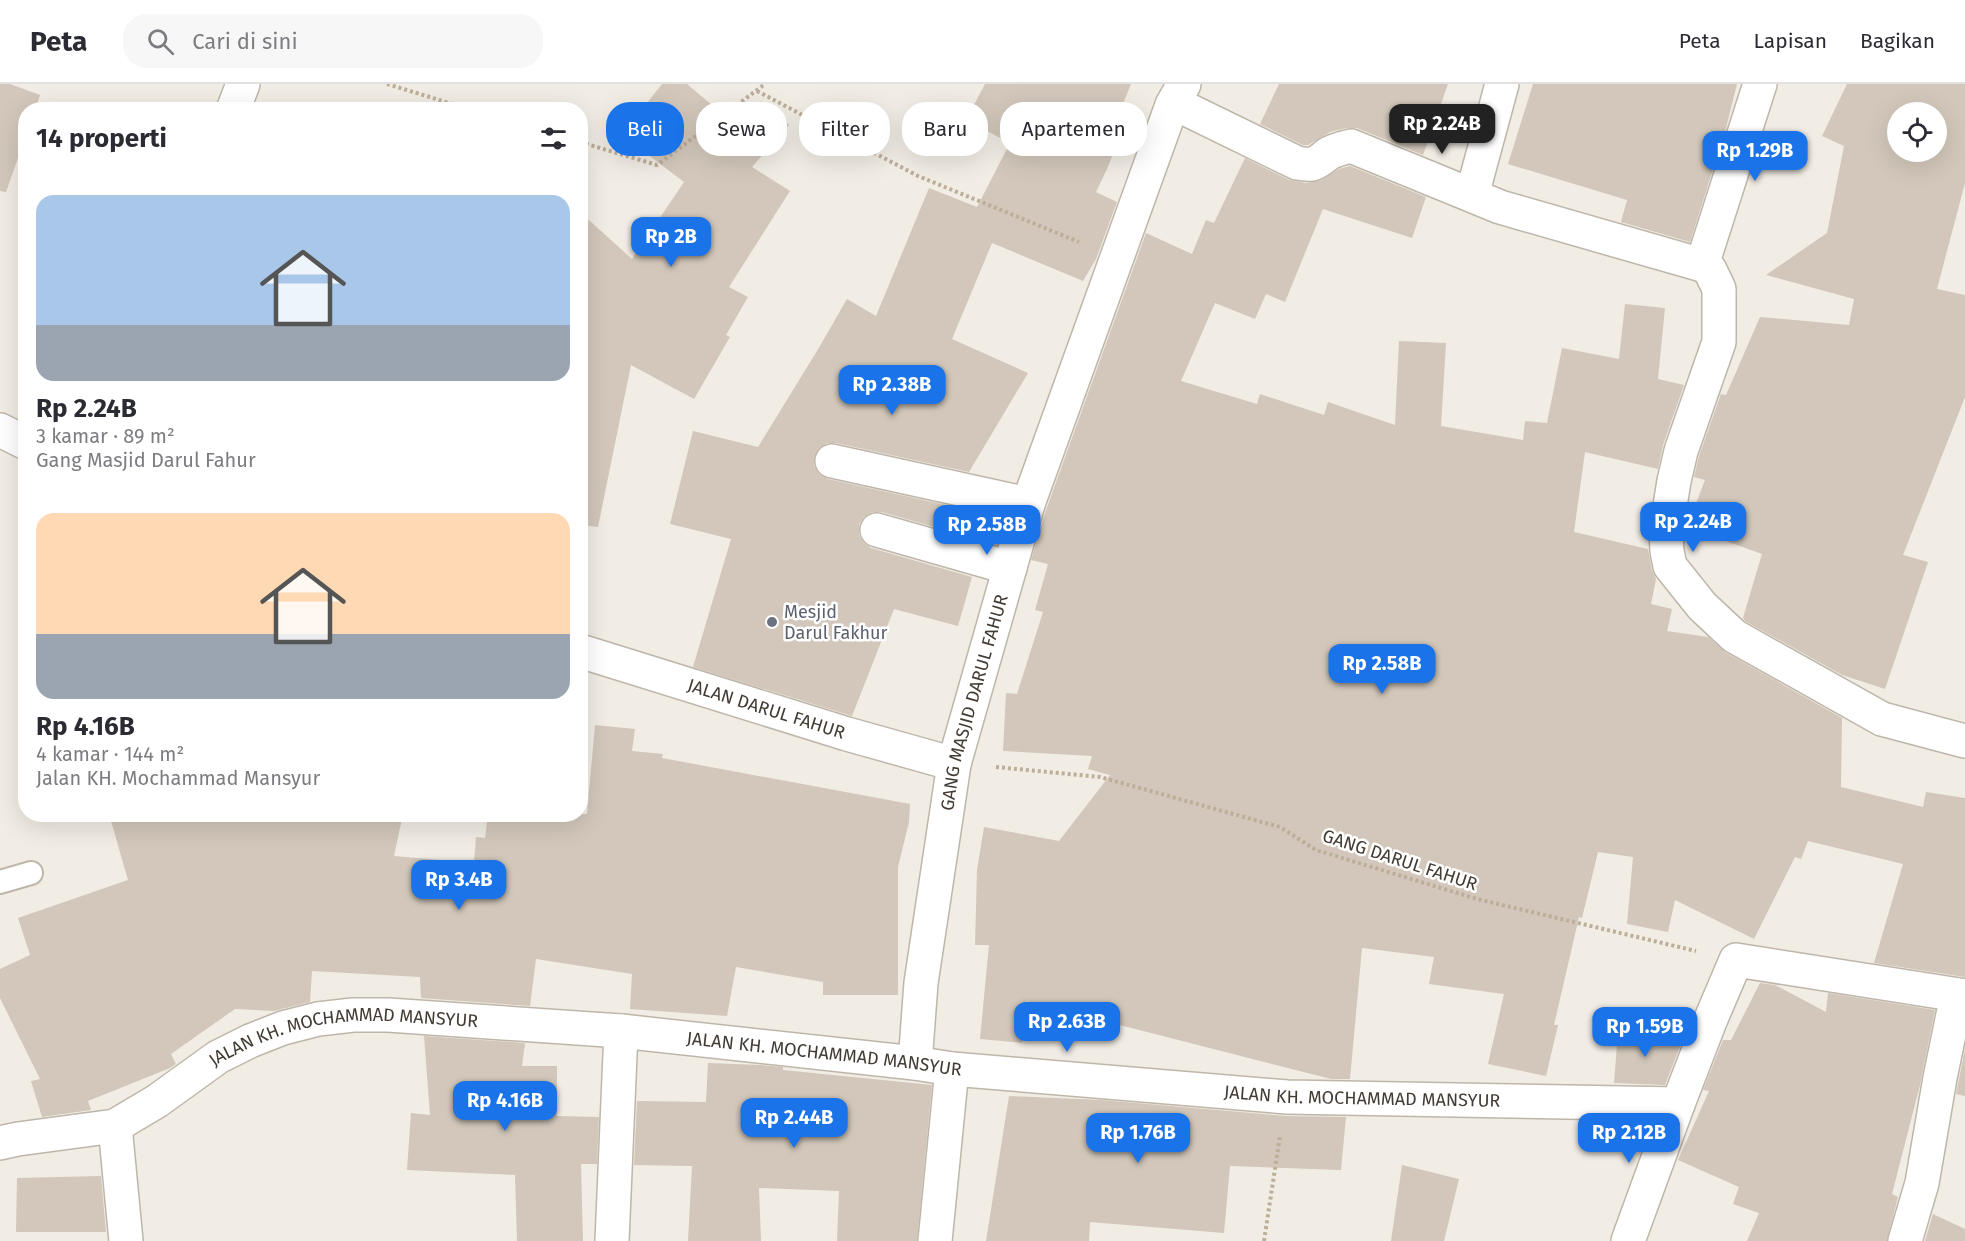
<!DOCTYPE html>
<html lang="id">
<meta charset="utf-8">
<style>
:root{--surface:#fff;--page:#f7f7f7;--text:#2b2b33;--muted:#7c7c81;--line:#e1e1e2;--accent:#1a73e8}
body{margin:0;font-family:"Fira Sans",sans-serif;background:var(--page);color:var(--text);height:100vh;display:flex;flex-direction:column;font-size:22px;white-space:nowrap}
*{box-sizing:border-box;margin:0}
p{font-size:20px;color:var(--muted)}
.icon{flex:none;width:33px;height:33px;fill:none;stroke:currentColor;stroke-width:2;stroke-linecap:round;stroke-linejoin:round}
.map{position:relative;flex:1;overflow:hidden}
.details{position:absolute;left:18px;top:18px;width:570px;height:720px;display:flex;flex-direction:column;background:var(--surface);border-radius:24px;box-shadow:0 6px 24px #0002}
.details>*{flex:none}
.guide{position:absolute;left:606px;top:18px;width:570px;height:54px;display:flex;gap:12px}
.controls{position:absolute;left:1887px;top:18px;display:grid;gap:12px}
.controls a{display:grid;place-items:center;width:60px;height:60px;border-radius:50%;background:var(--surface);box-shadow:0 6px 24px #0002;font-size:30px}
.price{position:absolute;translate:-50% -51px;padding:0 14px;border-radius:12px;background:var(--accent);color:#fff;font-size:20px;line-height:39px;filter:drop-shadow(0 2px 3px #0008)}
.price::after{content:'';position:absolute;left:50%;top:36px;width:18px;height:14px;margin-left:-9px;background:inherit;clip-path:polygon(0 0,100% 0,50% 100%)}
.price.selected{background:#222;color:#fff}
ul{padding:0;list-style:none}
li{display:grid;align-content:center;gap:12px;height:318px;padding:0 18px}
li span{display:grid;place-items:center;height:186px;border-radius:18px;color:#555}
li>.icon{margin-inline-start:auto}
span .icon{width:108px;height:108px;fill:#fffc;stroke-width:1}
li b{font-size:26px}
h2{display:flex;justify-content:space-between;align-items:center;height:72px;padding:0 18px;font-size:26px}
.pill{padding:0 21px;border-radius:24px;background:var(--surface);box-shadow:0 6px 24px #0002;font-size:21px;line-height:54px}
.pill.selected{background:var(--accent);color:#fff}
header{display:flex;align-items:center;gap:36px;box-sizing:border-box;height:84px;padding:0 30px;background:var(--surface);border-bottom:2px solid var(--line)}
header strong{font-size:28px}
nav{display:flex;gap:33px;margin-inline-start:auto;font-size:21px}
.search{width:420px;height:54px;background:var(--page);display:flex;align-items:center;gap:15px;box-sizing:border-box;padding:0 21px;border-radius:24px;color:var(--muted);font-size:22px}
.map>svg:first-child{display:block}
.building{fill:#d2c7ba;fill-rule:evenodd}
.lines{fill:none;stroke-linecap:round;stroke-linejoin:round}
.service-casing{stroke:#bfb6aa;stroke-width:26}
.minor-casing{stroke:#bfb6aa;stroke-width:36}
.path{stroke:#bdae99;stroke-width:4;stroke-dasharray:3 3;stroke-linecap:butt}
.service{stroke:#fff;stroke-width:22}
.minor{stroke:#fff;stroke-width:33}
.worship-dot{fill:#6b7280;stroke:#fff;stroke-width:2}
.labels{text-anchor:middle;dominant-baseline:central;stroke-width:5;stroke-linejoin:round;paint-order:stroke}
.worship-label{font-size:18px;fill:#5b616d;stroke:#fff;text-anchor:start}
.street-label{font-size:18px;fill:#433c34;stroke:#fff}
</style>
<header>
<strong>Peta</strong>
<div class="search"><svg class="icon" aria-label="search" viewBox="0 0 24 24"><circle cx="10" cy="10" r="6"/><path d="M15 15l6 6"/></svg>Cari di sini</div>
<nav><a>Peta</a><a>Lapisan</a><a>Bagikan</a></nav>
</header>
<div class="map">
<svg width="1965" height="1157" viewBox="0 0 1965 1157">
<rect width="100%" height="100%" fill="#f1ece4"/>
<g class="building">
<path d="M0,0H10L40,11L35,26H26V51L6,108L0,107Z"/>
<path d="M662,0H687L738,43L761,17L789,41L752,83L790,107L729,203L748,213L726,251L730,253L694,315L631,281L598,443L580,441V128L632,175L684,98L622,51Z"/>
<path d="M985,0H1131L1114,42L1123,45L1107,85L1096,108L1117,118L1096,175L1083,197L992,159L952,255L1028,289L969,388L836,359H827L819,364L814,374V382L819,390L828,395L1005,434L997,461L882,428H872L864,433L859,440V451L864,459L871,464L972,493L958,542L894,525L852,632L693,583L731,455L670,440L693,347L758,363L817,267L847,215L876,232L929,104L977,123L1010,59L966,36Z"/>
<path d="M1279,0H1448L1423,71L1357,44H1346L1330,48L1308,61H1303L1260,40Z"/>
<path d="M1533,0H1737L1726,44L1690,158L1621,138L1627,116L1508,80Z"/>
<path d="M1847,0H1965V99L1937,205L1965,211V313L1903,471L1928,478L1885,605L1842,591L1745,537L1743,534L1762,470L1687,443L1705,396L1694,393L1699,372L1721,310L1726,311L1760,233L1849,241L1854,215L1766,191L1827,149L1844,62L1822,52ZM1898,28H1936V68H1898Z"/>
<path d="M1245,74L1289,96L1306,99L1322,96L1339,85L1350,82L1426,113L1412,154L1323,125L1285,218L1266,210L1255,235L1215,219L1181,297L1257,320L1260,310L1324,331L1328,318L1395,341L1399,257L1446,259L1441,342L1523,356L1525,337L1547,339L1562,264L1619,275L1625,220L1665,224L1658,295L1684,301L1663,361L1658,385L1585,368L1574,448L1648,465L1652,486L1656,495L1651,520L1672,525L1667,547L1708,553L1725,568L1842,634L1841,703L1923,723L1926,708L1965,714V893L1874,879L1903,780L1808,757L1801,775L1795,773L1754,855L1675,816L1668,848L1627,840L1633,773L1598,768L1582,834L1579,833L1554,941H1558L1546,992L1488,980L1504,910L1429,900L1434,873L1362,864L1350,995H1331L1026,917L1022,959L980,955L989,861H975L977,786L984,743L1059,757L1110,691L1088,685L1092,672L1003,667L1006,609L1017,610L1043,528L1035,526L1048,480L1031,476L1046,426L1146,149L1192,170L1206,136L1214,139Z"/>
<path d="M595,641L635,645L632,667L663,670L662,674L910,720L909,738L898,783V911H823V898L736,883L727,932L630,925L632,890L536,875L530,922L421,914L420,893L312,887L310,918L274,927L235,925L171,970L176,980L170,984L88,1017L91,1026L42,1033L31,997L40,995L0,914V885L30,871L18,834L128,796L109,730H403L394,772L474,779L476,753L485,754L488,730H587Z"/>
<path d="M1760,899L1775,901L1826,928L1828,909L1935,926L1920,1001L1892,1110L1898,1113L1887,1157H1747L1759,1129L1733,1120L1739,1103L1678,1076L1709,1007L1703,1006L1723,956H1731Z"/>
<path d="M1618,947L1684,952L1665,1001L1614,999Z"/>
<path d="M424,952L525,959L522,982H557V1032L599,1033L597,1080H581L583,1157H517L515,1091L407,1086L411,1029L430,1031Z"/>
<path d="M1965,965V1012L1956,1010Z"/>
<path d="M708,979L760,981L783,983V986L932,1001L917,1157H837L839,1107L759,1104L761,1157H688L692,1082L634,1081L637,1017L706,1018Z"/>
<path d="M1009,1012L1102,1016L1285,1032L1346,1033L1341,1086L1230,1082L1224,1149L1090,1138L1089,1157H986Z"/>
<path d="M1402,1081L1459,1095L1444,1157H1391Z"/>
<path d="M101,1092L106,1148H16L17,1094Z"/>
<path d="M1933,1130L1965,1145V1157H1925Z"/>
</g>
<g class="lines">
<g class="service-casing">
<path id="service" d="M0,798L31,789"/>
</g>
<g class="minor-casing">
<g id="minor">
<path d="M1174,19L1297,79C1315,82 1315,80 1328,70C1334,66 1343,64 1351,62L1500,123L1702,181L1710,186L1719,205V258L1681,367L1674,397L1666,447L1667,467L1670,482L1702,522L1734,552L1882,635L1965,657"/>
<path d="M233,26L243,0"/>
<path d="M1472,111L1502,0"/>
<path d="M1702,181L1760,0"/>
<path d="M0,346L26,359"/>
<path d="M832,377L1028,420"/>
<path d="M877,446L1010,484"/>
<path id="s1" d="M580,567L847,650L954,680"/>
<path id="s2" d="M915,979L921,899L954,680L1028,420L1172,21L1184,0"/>
<path d="M115,1042L126,1157"/>
<path id="s3" d="M0,1059L18,1055L115,1042L157,1017L218,973L250,957L283,944L318,935L353,931H388L621,947L915,979L952,985L1287,1013L1678,1020L1710,937L1736,876L1965,912"/>
<path d="M612,1157L621,947"/>
<path d="M935,1157L952,985"/>
<path d="M1628,1157L1678,1020"/>
<path d="M1905,1157L1922,1099L1940,994L1957,911"/>
</g>
</g>
<g class="path">
<path d="M387,0L472,26"/>
<path d="M757,7L918,92L1079,158"/>
<path d="M580,58L657,81L765,0"/>
<path d="M996,683L1100,693L1280,743L1316,766L1477,815L1696,867"/>
<path d="M1264,1157L1280,1052"/>
</g>
<use href="#service" class="service"/>
<use href="#minor" class="minor"/>
</g>
<circle class="worship-dot" cx="772" cy="538" r="6"/>
<g class="labels">
<g class="worship-label">
<text x="784" y="528">Mesjid<tspan x="784" dy="21">Darul Fakhur</tspan></text>
</g>
<g class="street-label">
<text stroke="none"><textPath href="#s2" startOffset="366">GANG MASJID DARUL FAHUR</textPath></text>
<text stroke="none"><textPath href="#s1" startOffset="195">JALAN DARUL FAHUR</textPath></text>
<text transform="translate(1400 776) rotate(18)">GANG DARUL FAHUR</text>
<text stroke="none"><textPath href="#s3" startOffset="370">JALAN KH. MOCHAMMAD MANSYUR</textPath></text>
<text stroke="none"><textPath href="#s3" startOffset="856">JALAN KH. MOCHAMMAD MANSYUR</textPath></text>
<text stroke="none"><textPath href="#s3" startOffset="1396">JALAN KH. MOCHAMMAD MANSYUR</textPath></text>
</g>
</g>
</svg>
<div class="controls">
<a><svg class="icon" aria-label="locate" viewBox="0 0 24 24"><circle cx="12" cy="12" r="6"/><path d="M12 2v4M12 18v4M2 12h4M18 12h4"/></svg></a>
</div>
<b class="price selected" style="left:1442px;top:71px">Rp 2.24B</b>
<b class="price" style="left:1755px;top:98px">Rp 1.29B</b>
<b class="price" style="left:671px;top:184px">Rp 2B</b>
<b class="price" style="left:892px;top:332px">Rp 2.38B</b>
<b class="price" style="left:1693px;top:469px">Rp 2.24B</b>
<b class="price" style="left:987px;top:472px">Rp 2.58B</b>
<b class="price" style="left:1382px;top:611px">Rp 2.58B</b>
<b class="price" style="left:459px;top:827px">Rp 3.4B</b>
<b class="price" style="left:1067px;top:969px">Rp 2.63B</b>
<b class="price" style="left:1645px;top:974px">Rp 1.59B</b>
<b class="price" style="left:505px;top:1048px">Rp 4.16B</b>
<b class="price" style="left:794px;top:1065px">Rp 2.44B</b>
<b class="price" style="left:1138px;top:1080px">Rp 1.76B</b>
<b class="price" style="left:1629px;top:1080px">Rp 2.12B</b>
<div class="guide">
<a class="pill selected">Beli</a>
<a class="pill">Sewa</a>
<a class="pill">Filter</a>
<a class="pill">Baru</a>
<a class="pill">Apartemen</a>
</div>
<section class="details">
<h2>14 properti<svg class="icon" aria-label="filters" viewBox="0 0 24 24"><path d="M4 7h16M4 17h16"/><circle cx="9" cy="7" r="2"/><circle cx="15" cy="17" r="2"/></svg></h2>
<ul>
<li><span style="background:linear-gradient(#a9c7e8 70%,#9aa5b1 0)"><svg class="icon" aria-label="home" viewBox="0 0 24 24"><path d="M3 11l9-7 9 7M6 9v11h12V9"/></svg></span><div><b>Rp 2.24B</b><p>3 kamar · 89 m²</p><p>Gang Masjid Darul Fahur</p></div></li>
<li><span style="background:linear-gradient(#ffd9b3 65%,#9aa5b1 0)"><svg class="icon" aria-label="home" viewBox="0 0 24 24"><path d="M3 11l9-7 9 7M6 9v11h12V9"/></svg></span><div><b>Rp 4.16B</b><p>4 kamar · 144 m²</p><p>Jalan KH. Mochammad Mansyur</p></div></li>
</ul>
</section>
</div>
